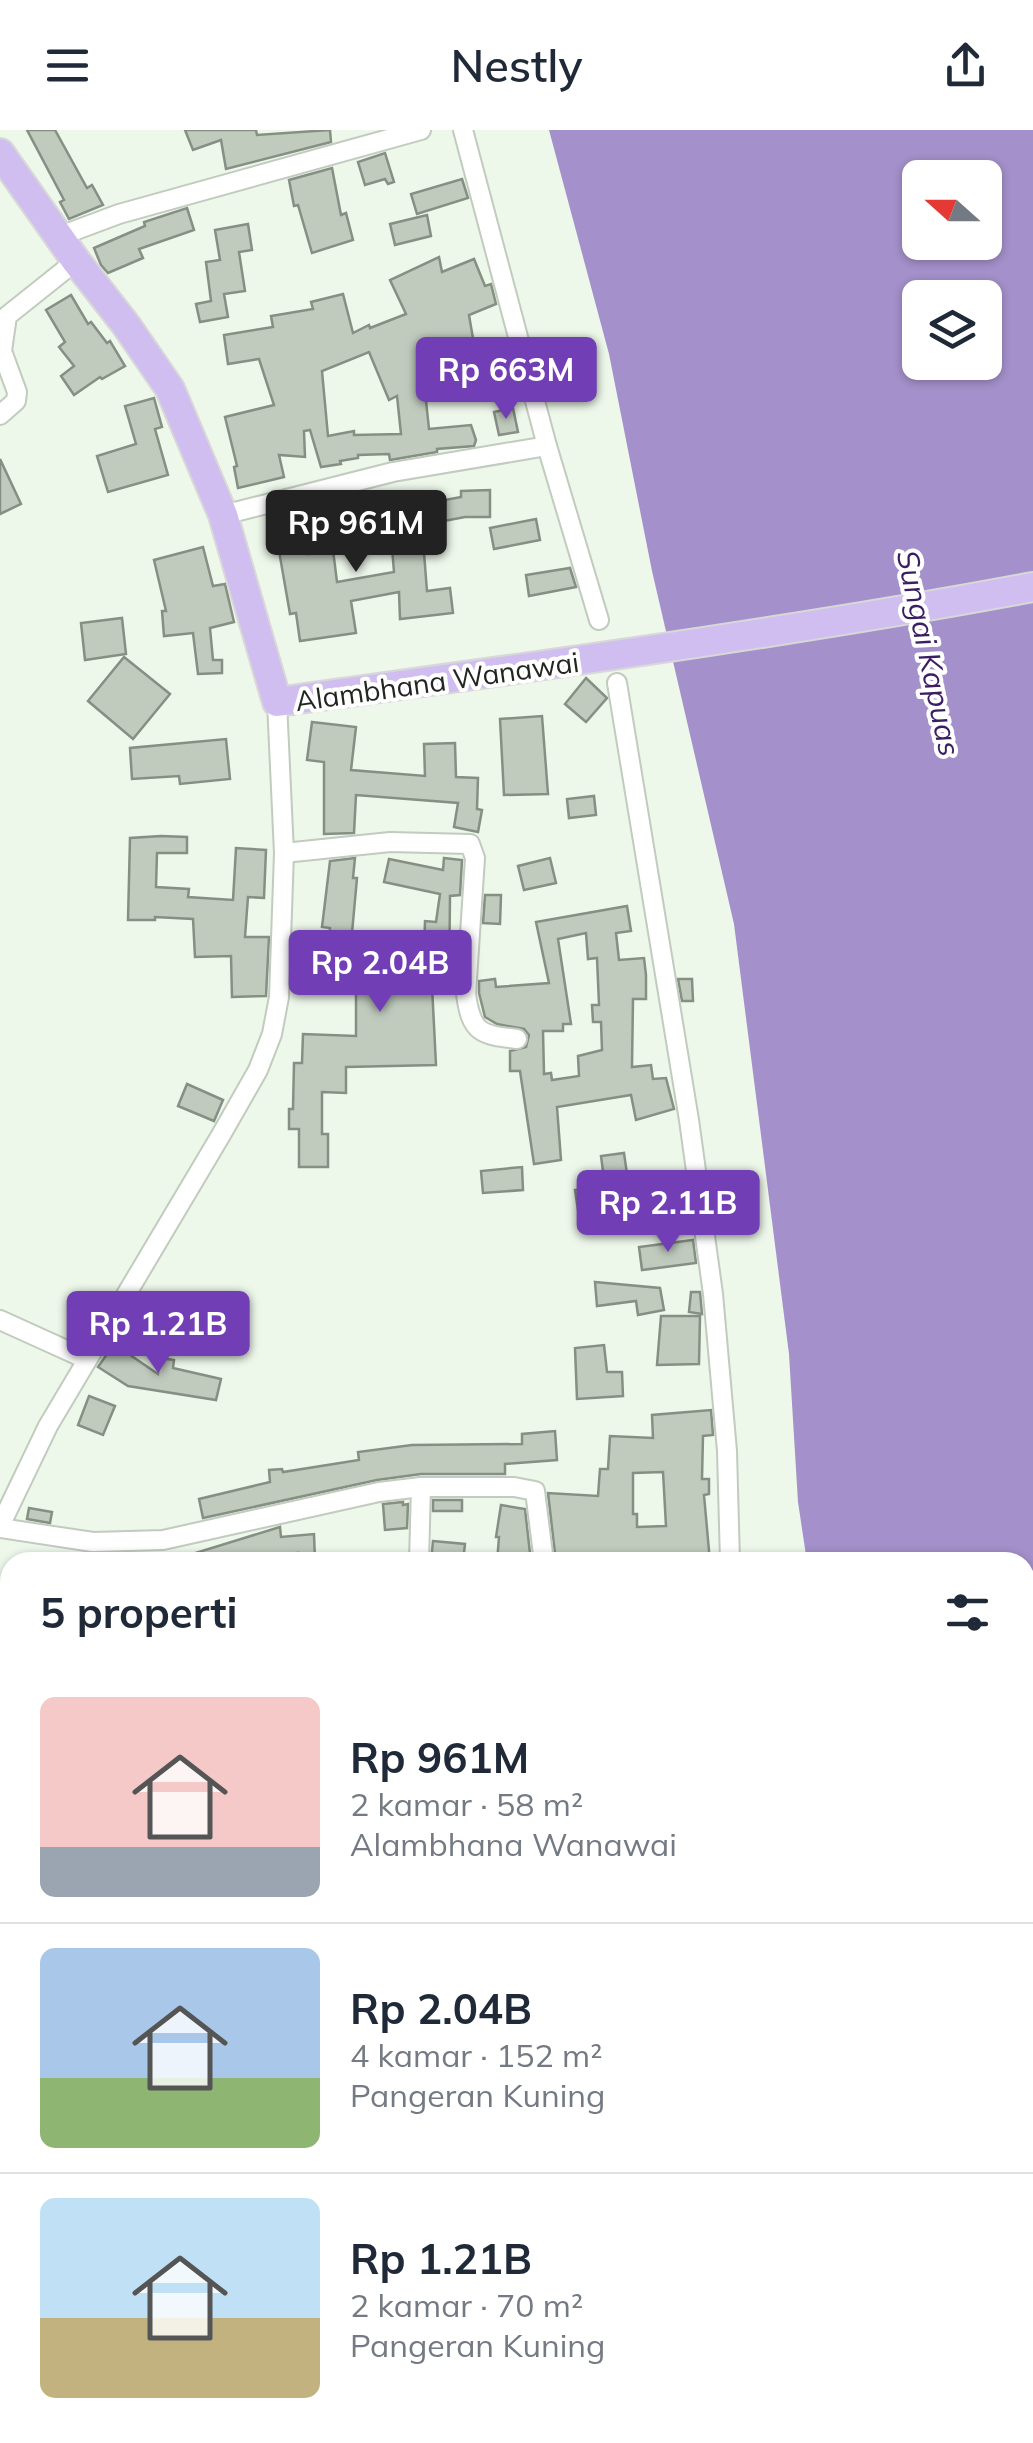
<!DOCTYPE html>
<html lang="id">
<meta charset="utf-8">
<style>
:root{--surface:#fff;--page:#f2f2f3;--text:#1f2937;--muted:#747a83;--line:#e0e1e3;--accent:#723eb5}
body{margin:0;font-family:Mulish,sans-serif;background:var(--page);color:var(--text);height:100vh;display:flex;flex-direction:column;font-size:38px;white-space:nowrap}
*{box-sizing:border-box;margin:0}
p{font-size:32px;color:var(--muted)}
.icon{flex:none;width:55px;height:55px;fill:none;stroke:currentColor;stroke-width:2;stroke-linecap:round;stroke-linejoin:round}
.map{position:relative;flex:1;overflow:hidden}
.side{position:absolute;left:0px;top:1422px;width:1035px;height:892px;display:flex;flex-direction:column;background:var(--surface);border-radius:30px 30px 0 0;box-shadow:0 2px 8px #0004}
.side>*{flex:none}
.needle{width:65px;rotate:291deg}
.fabs{position:absolute;left:902px;top:30px;display:grid;gap:20px}
.fabs a{display:grid;place-items:center;width:100px;height:100px;border-radius:15px;background:var(--surface);box-shadow:0 2px 8px #0004;font-size:50px}
.price{position:absolute;translate:-50% -85px;padding:0 22px;border-radius:10px;background:var(--accent);color:#fff;font-size:32px;line-height:65px;filter:drop-shadow(0 2px 5px #0008)}
.price::after{content:'';position:absolute;left:50%;top:60px;width:30px;height:22px;margin-left:-15px;background:inherit;clip-path:polygon(0 0,100% 0,50% 100%)}
.price.current{background:#222;color:#fff}
ul{padding:0;list-style:none}
li{display:flex;align-items:center;gap:30px;height:250px;padding:0 40px}
li+li{border-top:2px solid var(--line)}
li span{display:grid;place-items:center;flex:none;width:280px;height:200px;border-radius:15px;color:#555}
li>.icon{margin-inline-start:auto}
span .icon{width:120px;height:120px;fill:#fffc;stroke-width:1}
li b{font-size:42px}
h2{display:flex;justify-content:space-between;align-items:center;height:120px;padding:0 40px;font-size:42px}
header{display:flex;justify-content:space-between;align-items:center;height:130px;padding:0 40px;background:var(--surface);font-size:45px;font-weight:600}
.map>svg:first-child{display:block}
.water{fill:#a490ca;fill-rule:evenodd}
.building{fill:#c0cabd;stroke:#868f83;stroke-width:2.5;fill-rule:evenodd}
.lines{fill:none;stroke-linecap:round;stroke-linejoin:round}
.minor-casing{stroke:#c1cbbe;stroke-width:22}
.primary-casing{stroke:#d7d8d7;stroke-width:32}
.minor{stroke:#fff;stroke-width:18}
.primary{stroke:#d0bef0;stroke-width:28}
.labels{text-anchor:middle;dominant-baseline:central;stroke-width:8;stroke-linejoin:round;paint-order:stroke}
.street-label{font-size:28px;fill:#222621;stroke:#fff}
.water-label{font-size:30px;font-style:italic;fill:#3b1d62;stroke:#fff}
</style>
<header><svg class="icon" aria-label="menu" viewBox="0 0 24 24"><path d="M4 6h16M4 12h16M4 18h16"/></svg>Nestly<svg class="icon" aria-label="share" viewBox="0 0 24 24"><path d="M12 15V3M7 8l5-5 5 5M5 13v7h14v-7"/></svg></header>
<div class="map">
<svg width="1033" height="2313" viewBox="0 0 1033 2313">
<rect width="100%" height="100%" fill="#edf7ea"/>
<path class="water" d="M549,0H1033V2313H747L748,2305H1025V1432H807L798,1372L789,1224L734,794L652,441L609,224ZM920,48H985V112H920ZM920,168H985V232H920Z"/>
<g class="building">
<path d="M27,0H55L87,58L92,55L103,75L69,89L60,72L64,70Z"/>
<path d="M185,0H256L257,5L330,0L331,12L226,39L221,10L193,20Z"/>
<path d="M385,23L394,52L388,54L385,49L365,55L358,32Z"/>
<path d="M332,38L341,85L346,83L353,110L312,123L298,75L294,76L289,50Z"/>
<path d="M462,49L468,68L417,84L411,64Z"/>
<path d="M187,78L194,100L139,119L143,128L108,143L101,135L94,118L145,96L144,92Z"/>
<path d="M427,85L431,106L395,115L390,94Z"/>
<path d="M248,94L252,120L239,122L245,161L224,164L228,187L200,192L196,174L211,171L206,132L220,130L215,100Z"/>
<path d="M439,127L442,142L474,129L485,156L491,154L496,174L469,185L476,226L451,230L460,260L426,271L429,299L471,295L476,310L474,316L437,319V322L390,330L389,324L358,325V328L340,331L341,334L321,337L310,300L304,301L305,327L279,325L284,347L238,358L234,337L237,336L225,287L274,275L259,229L228,234L224,205L273,197L271,186L313,179L311,172L343,164L353,203L369,195L370,198L406,184L390,150ZM369,222L389,270L397,266L401,304L354,305V301L328,306L322,241Z"/>
<path d="M71,165L88,194L91,192L107,213L110,211L125,236L102,249L100,247L74,265L61,246L74,236L59,217L65,212L46,180Z"/>
<path d="M509,221L515,245L487,252L481,227Z"/>
<path d="M154,268L162,297L155,299L168,345L108,362L97,326L136,314L125,276Z"/>
<path d="M513,278L518,302L499,305L494,282Z"/>
<path d="M0,329L21,374L0,384Z"/>
<path d="M490,360V387H465L423,395L419,375L461,367V361Z"/>
<path d="M380,376L384,389L421,384L427,461L450,458L453,483L400,489L399,462L351,471L356,503L300,511L296,483L290,484L275,398L307,396L308,424L333,420L337,452L394,442L391,406L358,415L357,409L339,414L333,390Z"/>
<path d="M536,389L540,410L494,419L490,398Z"/>
<path d="M203,417L213,456L225,454L234,492L210,498L213,530H222V543L198,544L193,503L164,506L162,481H166L154,430Z"/>
<path d="M570,438L576,457L529,466L526,445Z"/>
<path d="M122,488L126,524L85,530L81,493Z"/>
<path d="M124,527L170,564L133,609L88,571Z"/>
<path d="M586,548L607,568L586,592L565,574Z"/>
<path d="M542,586L548,664L504,665L500,589Z"/>
<path d="M312,592L356,597L351,640L425,646L424,614L455,613L456,647L478,648L477,679L482,680L478,702L454,697L458,673L356,665L354,703L324,704V632L307,630Z"/>
<path d="M226,609L230,649L180,654L179,646L132,649L130,618Z"/>
<path d="M594,666L596,685L569,688L567,669Z"/>
<path d="M161,706L187,707V723H157L156,757L189,759L188,767L233,770L236,718L266,720L264,768L248,767L245,807H269L266,866L232,867L231,826L195,827L193,789L155,787V790H128L130,708Z"/>
<path d="M355,728L353,748H357L349,836L326,834L330,798L322,797L330,731Z"/>
<path d="M444,728L462,730L460,765L450,766L449,856H432L436,935L346,937V963L322,962V1004H328V1037H299V999H289V979H293L294,933H302L303,904L356,906V847L364,848L366,840L405,842V824H424L425,791L436,792L440,764L384,752L389,729L443,740Z"/>
<path d="M550,728L556,753L524,760L518,736Z"/>
<path d="M485,765H501L500,794L483,793Z"/>
<path d="M627,776L631,801L616,803L619,830L644,828L646,845V869H633L632,937L651,935L653,949L666,948L674,979L636,990L631,965L557,977L561,1030L534,1034L520,941H510V921L526,917L529,905L524,899L497,894L485,887L479,863V851L495,849L496,857L549,853L536,792ZM586,803L588,829L597,828L599,875H592L593,892H601L602,920L578,926L579,946L552,950L551,943L544,944L543,901H563V894H571L558,809Z"/>
<path d="M678,849H692L693,871H682Z"/>
<path d="M187,954L223,970L214,991L178,976Z"/>
<path d="M624,1023L627,1044L619,1045L623,1073L578,1080L575,1060L605,1056L601,1026Z"/>
<path d="M522,1037L523,1060L483,1063L481,1041Z"/>
<path d="M693,1110L696,1133L642,1140L639,1117Z"/>
<path d="M595,1152L660,1158L664,1180L638,1185L636,1171L597,1176Z"/>
<path d="M691,1162H700L702,1184L689,1182Z"/>
<path d="M661,1186H700L699,1234L657,1235Z"/>
<path d="M114,1214L158,1244L160,1228L174,1230L173,1238L221,1249L216,1270L128,1256L98,1237Z"/>
<path d="M604,1215L607,1242H622L623,1266L577,1269L575,1218Z"/>
<path d="M89,1266L115,1276L103,1305L78,1295Z"/>
<path d="M711,1280L713,1305L703,1306L702,1349H709V1364L704,1365L710,1432H556L548,1363L598,1366L600,1339H608L610,1306L653,1308L652,1285ZM663,1342L666,1396L637,1397V1384H633V1343Z"/>
<path d="M555,1301L557,1330L505,1334V1344H421L377,1350L203,1388L199,1369L270,1352L269,1340L282,1339L283,1342L359,1330L358,1322L412,1315L522,1314V1304Z"/>
<rect x="433" y="1370" width="29" height="11"/>
<path d="M403,1372V1375L408,1374L407,1398L385,1400L383,1374Z"/>
<path d="M501,1375L525,1379L531,1432H497L499,1407H496Z"/>
<path d="M29,1378L52,1382L50,1393L27,1389Z"/>
<path d="M280,1397L281,1407L314,1404L315,1431L299,1432L298,1423L238,1430V1432H180L179,1428Z"/>
<path d="M433,1411L465,1414L463,1432H431Z"/>
</g>
<g class="lines">
<g class="minor-casing">
<g id="minor">
<path d="M463,0L547,316L599,490"/>
<path d="M60,106L119,84L421,0"/>
<path d="M0,285L16,271L17,262L2,221L7,186L76,131"/>
<path d="M223,385L393,342L547,316"/>
<path d="M617,553L689,990L713,1164L727,1321L730,1432"/>
<path d="M284,723L390,712L470,714L475,728L466,864C471,903 481,905 517,909"/>
<path d="M0,1190L86,1229"/>
<path d="M0,1396L48,1296L221,1005L258,940L272,904L279,867L284,723L277,572"/>
<path d="M0,1398L93,1412L163,1410L379,1362L421,1357H514L535,1361L544,1432"/>
<path d="M419,1432L421,1357"/>
<path d="M0,1824L10,1853"/>
<path d="M0,2159L10,2162"/>
<path d="M113,2305L115,2313"/>
<path d="M625,2305L628,2313"/>
</g>
</g>
<g class="primary-casing">
<path id="primary" d="M0,23L76,131L126,195L170,259L223,385L277,572C530,537 782,504 1033,457"/>
</g>
<use href="#minor" class="minor"/>
<use href="#primary" class="primary"/>
</g>
<g class="labels">
<g class="street-label">
<text transform="translate(437 551) rotate(-8)">Alambhana Wanawai</text>
</g>
<g class="water-label">
<text transform="translate(929 523) rotate(78)">Sungai Kapuas</text>
</g>
</g>
</svg>
<div class="fabs">
<a><svg class="needle" viewBox="-14 -14 28 28"><path d="M0-13l5 13h-10z" fill="#e53935"/><path d="M0 13l5-13h-10z" fill="#747a83"/></svg></a>
<a><svg class="icon" aria-label="layers" viewBox="0 0 24 24"><path d="M12 4l9 5-9 5-9-5zM3 14l9 5 9-5"/></svg></a>
</div>
<b class="price" style="left:506px;top:292px">Rp 663M</b>
<b class="price current" style="left:356px;top:445px">Rp 961M</b>
<b class="price" style="left:380px;top:885px">Rp 2.04B</b>
<b class="price" style="left:668px;top:1125px">Rp 2.11B</b>
<b class="price" style="left:158px;top:1246px">Rp 1.21B</b>
<section class="side">
<h2>5 properti<svg class="icon" aria-label="filters" viewBox="0 0 24 24"><path d="M4 7h16M4 17h16"/><circle cx="9" cy="7" r="2"/><circle cx="15" cy="17" r="2"/></svg></h2>
<ul>
<li><span style="background:linear-gradient(#f6c9c9 75%,#9aa5b1 0)"><svg class="icon" aria-label="home" viewBox="0 0 24 24"><path d="M3 11l9-7 9 7M6 9v11h12V9"/></svg></span><div><b>Rp 961M</b><p>2 kamar · 58 m²</p><p>Alambhana Wanawai</p></div></li>
<li><span style="background:linear-gradient(#a9c7e8 65%,#8fb573 0)"><svg class="icon" aria-label="home" viewBox="0 0 24 24"><path d="M3 11l9-7 9 7M6 9v11h12V9"/></svg></span><div><b>Rp 2.04B</b><p>4 kamar · 152 m²</p><p>Pangeran Kuning</p></div></li>
<li><span style="background:linear-gradient(#bfe0f5 60%,#c2b280 0)"><svg class="icon" aria-label="home" viewBox="0 0 24 24"><path d="M3 11l9-7 9 7M6 9v11h12V9"/></svg></span><div><b>Rp 1.21B</b><p>2 kamar · 70 m²</p><p>Pangeran Kuning</p></div></li>
</ul>
</section>
</div>
